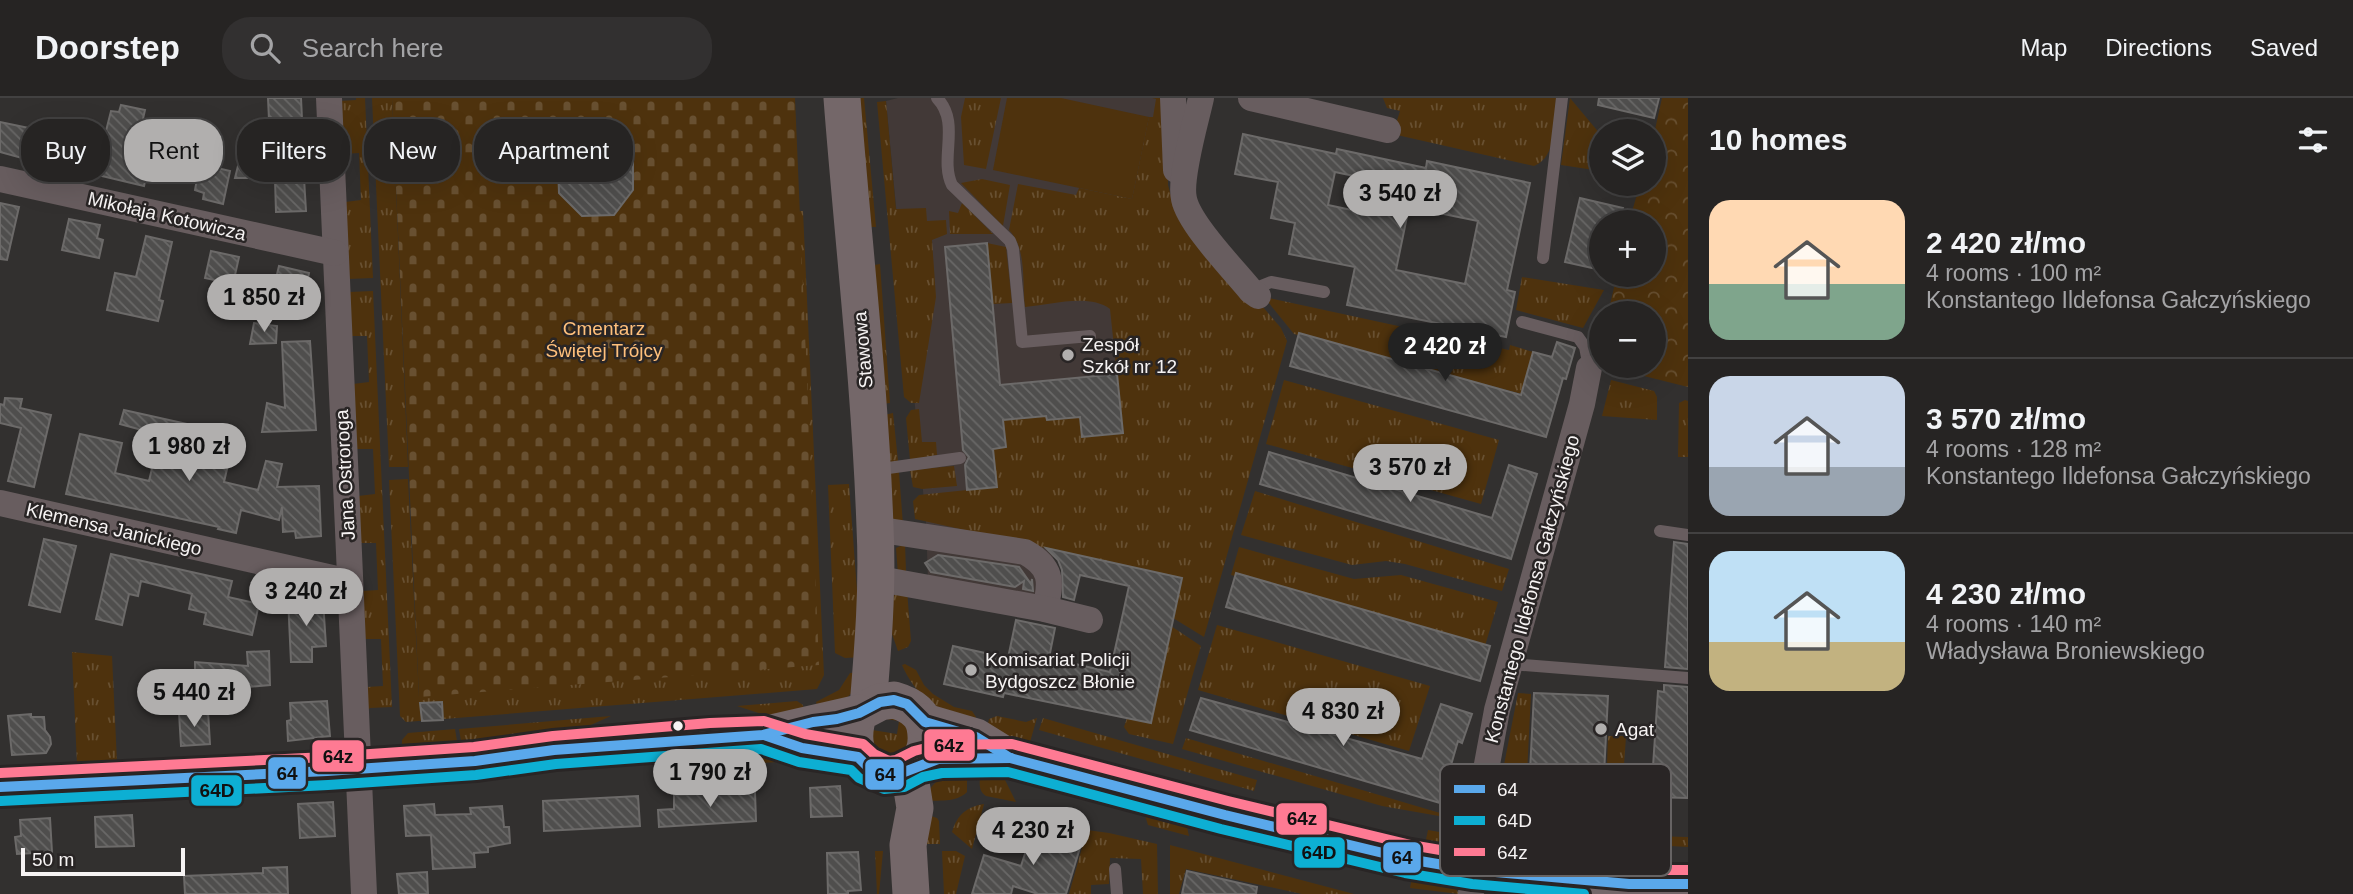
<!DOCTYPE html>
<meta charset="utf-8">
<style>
:root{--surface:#262423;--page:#323030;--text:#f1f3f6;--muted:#a4a4a6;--line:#424141;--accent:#b1afae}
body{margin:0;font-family:Arial,sans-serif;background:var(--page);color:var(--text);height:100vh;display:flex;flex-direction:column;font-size:26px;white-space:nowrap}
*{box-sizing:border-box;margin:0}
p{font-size:23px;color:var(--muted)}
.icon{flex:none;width:38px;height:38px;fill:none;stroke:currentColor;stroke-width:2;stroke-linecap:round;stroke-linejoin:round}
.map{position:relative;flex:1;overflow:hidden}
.panel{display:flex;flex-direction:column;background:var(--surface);width:665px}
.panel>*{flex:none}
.top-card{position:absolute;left:21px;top:21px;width:665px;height:63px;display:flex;gap:14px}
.tools{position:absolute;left:1589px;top:21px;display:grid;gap:14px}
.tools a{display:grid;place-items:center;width:77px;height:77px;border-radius:50%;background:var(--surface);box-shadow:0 7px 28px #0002,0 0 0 2px var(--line);font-size:35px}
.scale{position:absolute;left:21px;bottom:18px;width:164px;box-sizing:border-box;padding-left:7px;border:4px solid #f6f3f3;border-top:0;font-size:19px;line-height:24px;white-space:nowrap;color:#f6f3f3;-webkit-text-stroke:5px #292525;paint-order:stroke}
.price{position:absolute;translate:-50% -60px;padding:0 16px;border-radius:24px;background:var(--accent);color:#111;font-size:23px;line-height:46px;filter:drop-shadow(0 2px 4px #0008)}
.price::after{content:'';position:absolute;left:50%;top:42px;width:21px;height:16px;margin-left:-10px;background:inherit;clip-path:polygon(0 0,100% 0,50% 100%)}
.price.selected{background:#222;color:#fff}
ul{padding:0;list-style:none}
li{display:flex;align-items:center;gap:21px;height:175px;padding:0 21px}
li+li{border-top:2px solid var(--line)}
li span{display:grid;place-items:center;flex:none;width:196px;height:140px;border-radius:21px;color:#555}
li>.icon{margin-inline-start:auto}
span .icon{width:84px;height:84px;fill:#fffc;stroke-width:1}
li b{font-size:30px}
h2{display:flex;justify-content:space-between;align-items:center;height:84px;padding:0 21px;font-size:30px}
.chip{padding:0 24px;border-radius:28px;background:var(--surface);box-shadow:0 7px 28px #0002,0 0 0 2px var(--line);font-size:24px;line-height:63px}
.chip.selected{background:var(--accent);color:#111}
header{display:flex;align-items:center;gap:42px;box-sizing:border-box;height:98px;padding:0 35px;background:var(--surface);border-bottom:2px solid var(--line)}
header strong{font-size:33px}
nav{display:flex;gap:38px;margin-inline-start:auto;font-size:24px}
.search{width:490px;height:63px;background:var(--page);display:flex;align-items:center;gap:18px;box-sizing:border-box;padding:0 24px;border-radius:28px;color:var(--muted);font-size:26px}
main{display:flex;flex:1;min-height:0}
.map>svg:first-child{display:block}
.built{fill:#423937}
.grass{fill:url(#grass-tufts)}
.cemetery{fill:url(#cemetery-stones)}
.park{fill:url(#park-crowns)}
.pitch{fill:#4e320d}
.building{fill:url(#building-back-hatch);stroke:#6c6a69;stroke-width:2;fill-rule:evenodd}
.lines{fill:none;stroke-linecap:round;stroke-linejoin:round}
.lane{stroke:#685d5f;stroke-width:12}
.street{stroke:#685d5f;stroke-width:26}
.secondary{stroke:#746769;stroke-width:37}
.bus-1-casing{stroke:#292525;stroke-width:16}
.bus-2-casing{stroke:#292525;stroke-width:16}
.bus-3-casing{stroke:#292525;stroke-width:16}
.bus-1{stroke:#5aa8eb;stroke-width:10}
.bus-2{stroke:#0dafd3;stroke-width:10}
.bus-3{stroke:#fe7a93;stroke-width:10}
.poi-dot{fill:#b1afae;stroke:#292525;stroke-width:2.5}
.bus-dot{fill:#f6f3f3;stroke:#292525;stroke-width:2.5}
.labels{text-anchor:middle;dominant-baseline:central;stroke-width:5;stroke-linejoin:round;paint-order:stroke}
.street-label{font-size:19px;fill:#f6f3f3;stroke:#292525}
.park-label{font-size:19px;fill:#ffc07c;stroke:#292525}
.poi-label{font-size:19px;fill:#f6f3f3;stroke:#292525;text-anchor:start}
.key{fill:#292525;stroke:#666363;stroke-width:2}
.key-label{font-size:19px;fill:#f6f3f3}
.line-badge{stroke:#292525;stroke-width:2.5}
.pale-badge-label{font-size:19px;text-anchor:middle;font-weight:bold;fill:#111}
</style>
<header>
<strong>Doorstep</strong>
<div class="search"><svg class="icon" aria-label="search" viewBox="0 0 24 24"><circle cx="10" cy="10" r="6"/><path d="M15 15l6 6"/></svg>Search here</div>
<nav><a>Map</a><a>Directions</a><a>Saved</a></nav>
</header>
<main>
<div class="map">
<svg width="1688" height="796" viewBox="0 0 1688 796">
<defs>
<pattern id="grass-tufts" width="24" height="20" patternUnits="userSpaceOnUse" patternTransform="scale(1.75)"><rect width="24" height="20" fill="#4e320d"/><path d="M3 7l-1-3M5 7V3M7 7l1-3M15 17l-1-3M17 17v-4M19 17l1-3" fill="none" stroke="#685031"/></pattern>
<pattern id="cemetery-stones" width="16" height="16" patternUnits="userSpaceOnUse" patternTransform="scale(1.75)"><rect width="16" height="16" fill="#4e320d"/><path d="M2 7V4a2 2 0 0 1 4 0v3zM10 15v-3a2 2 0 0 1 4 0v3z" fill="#685031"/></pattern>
<pattern id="park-crowns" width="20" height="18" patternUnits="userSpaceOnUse" patternTransform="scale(1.75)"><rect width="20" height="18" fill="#4e320d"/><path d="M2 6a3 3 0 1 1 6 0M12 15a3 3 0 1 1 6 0" fill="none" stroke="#685031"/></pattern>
<pattern id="building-back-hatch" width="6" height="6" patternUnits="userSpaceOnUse" patternTransform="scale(1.75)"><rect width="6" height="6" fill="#4f4e4d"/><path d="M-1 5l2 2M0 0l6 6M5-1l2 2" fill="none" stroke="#696867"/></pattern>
</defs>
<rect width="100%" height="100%" fill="#32302f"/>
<path class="built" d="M898,0H1163L1164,476L1055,452L1039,518L928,483L926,424L886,3Z"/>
<g class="grass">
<path d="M356,0H365L373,180L348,181L345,104L361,102L359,55L343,56L340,3L356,2Z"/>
<path d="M372,0H392L408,369H389Z"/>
<path d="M854,0H864L876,129H866Z"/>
<path d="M965,0H1001L986,71L964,67L961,19Z"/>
<path d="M1152,0H1167L1168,87L1173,105L1281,230L1287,243L1204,539L1173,520L1181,480L915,421L913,403L919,397L996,389L993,351L1006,349L1003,322L1046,318L1047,322L1080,319L1123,335L1110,211C1089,195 1050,207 1025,209C1022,185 1027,150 1009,132L1018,86L1076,97L1079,90L1132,101L1149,19H1153L1156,1Z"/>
<path d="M1383,0H1556C1554,21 1558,59 1534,68L1397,37L1394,32L1400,13L1387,10Z"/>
<path d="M1570,0L1601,37L1594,72L1561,67Z"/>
<path d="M886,3L896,111L926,110L927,123L946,122L947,136L932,142L936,199L919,305H911L904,299L877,4Z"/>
<path d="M982,81L1010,87L1003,128L961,85Z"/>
<path d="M962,105L993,136H950L949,113L958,115Z"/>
<path d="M800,113H803L824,577L817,591L406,624L400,618L389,382L408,381L419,599Z"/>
<path d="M987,145L1006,149L1012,205L993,206Z"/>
<path d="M880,166L890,305L882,306L869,168Z"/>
<path d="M1522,179L1604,192L1583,230L1516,212Z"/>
<path d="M373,193L392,609L370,610L368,612L367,589L383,588L381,541H364L362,493L378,492L376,445H360L358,398L375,396L373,351H356L353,286L369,284L367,238H351L349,194Z"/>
<path d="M1264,199L1509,252L1510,247L1533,254L1526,280L1560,290L1556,305L1294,236Z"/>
<path d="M1284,282L1499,342L1481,406L1266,346Z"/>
<path d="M1611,282L1654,293L1657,299V322L1602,318Z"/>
<path d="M1685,302L1688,303V359H1678L1679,305Z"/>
<path d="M919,311L922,344H936L937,357L910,362L906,320L911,312Z"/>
<path d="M893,315L898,363L889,365L884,317Z"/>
<path d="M954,368L957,388L922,391L913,389L910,372Z"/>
<path d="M899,374L903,427L893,424L889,378L891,375Z"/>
<path d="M849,386L862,559L845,560L835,555L828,387Z"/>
<path d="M1255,393L1509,471L1502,493L1405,466L1386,463L1352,467L1241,437Z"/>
<path d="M905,446L906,473L898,476L896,450Z"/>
<path d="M1239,449L1354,481L1401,477L1498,504L1485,548L1231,477Z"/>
<path d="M907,492L911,543L908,549L898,553C891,530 873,499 907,492Z"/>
<path d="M1217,527L1430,588L1409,653L1198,592Z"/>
<path d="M1171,528L1201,548L1173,646L1129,636L1124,629L1127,620L1151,625Z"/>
<path d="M72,554L112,558L117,664L77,666Z"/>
<path d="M905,566L916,572L924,587L933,596L954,609L972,613L976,619L972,630C942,621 914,595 902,567Z"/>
<path d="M862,574C854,600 843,603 819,616L816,604L839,592L850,575Z"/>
<path d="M1518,595L1531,596L1526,696L1534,697L1531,730L1498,726L1494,718Z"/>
<path d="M797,603L803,607L804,617L771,619L737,608Z"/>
<path d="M897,613L915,641L893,666L864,639L866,631L897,636L899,623L873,619Z"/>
<path d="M611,618L575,634L461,643L459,631Z"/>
<path d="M997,618L1026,624L1037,620L1030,644L1026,646L986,635L989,621Z"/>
<path d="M1043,620L1257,682L1254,693L1039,632Z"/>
<path d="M455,631L457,643L402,646V642L408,635Z"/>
<path d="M1608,638H1626C1625,657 1621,725 1606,734C1601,737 1590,736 1584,736L1580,730L1583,699H1606Z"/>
<path d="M1186,640L1440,715L1439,718L1382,708L1182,651Z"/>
<path d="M735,653L790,657L793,663L731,667V657Z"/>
<path d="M698,656H721V669L684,671Z"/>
<path d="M967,669V694C956,705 938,702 924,703C932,681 946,676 967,669Z"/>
<path d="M981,672L1003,678L1016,704L986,698C977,692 980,682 981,672Z"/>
<path d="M984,706L972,751L952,734C957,717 966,709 984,706Z"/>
<path d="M1143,711L1186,725L1189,738L1148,727Z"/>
<path d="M928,717L937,720L939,723L940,746H924Z"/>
<path d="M1087,732L1109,735L1157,746L1158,796H1143L1141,761L1110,760L1109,786L1091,787V796H1069Z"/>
<path d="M1428,732L1462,738L1454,749L1446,754L1424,751Z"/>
<path d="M1649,738L1688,739V749L1652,747L1647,744Z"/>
<path d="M1170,747L1354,796H1302L1186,771L1179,796H1170Z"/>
<path d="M875,753H883L879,796H877Z"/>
<path d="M942,753H956L965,758L956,796H944Z"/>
<path d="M1412,779L1453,786L1459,796L1410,790Z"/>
</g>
<path class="cemetery" d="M392,0H795L819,567L419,599Z"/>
<path class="park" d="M1662,0H1688V289L1604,268H1654V215H1608L1617,177H1654V124H1629L1640,86H1654V36Z"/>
<path class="pitch" d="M1007,0H1061L1149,19L1132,101L993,72Z"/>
<g class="building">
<path d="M268,0H301L302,21L269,22Z"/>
<path d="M1599,0H1659L1654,20L1598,7Z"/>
<path d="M121,7L145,12L136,51L230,73L223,106L203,101L204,95L195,92L197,81L148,71L144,88L85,74L92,43L103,45L111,13L119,14Z"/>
<path d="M0,24L29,30L22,60L0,54Z"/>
<path d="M1243,36L1336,56L1337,51L1426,70L1427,63L1530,85L1507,192L1515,194L1506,239L1347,207L1355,169L1289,156L1295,125L1271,120L1278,84L1235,76ZM1335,74L1373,82L1366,115L1328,107ZM1409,109L1478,123L1465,186L1396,172Z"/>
<path d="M612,43L633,62V92L614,117L582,118L559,95L558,65L578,44Z"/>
<path d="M242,52L275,53L276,80H235Z"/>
<path d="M304,80L306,113L276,114L275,82Z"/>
<path d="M1580,100L1623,110L1620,124H1601V172L1565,164Z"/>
<path d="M0,105L19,109L7,162L0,161Z"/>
<path d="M69,121L100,127L97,140L103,142L99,160L62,152Z"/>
<path d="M146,138L172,144L159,202L163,203L158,223L107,212L115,175L136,179Z"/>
<path d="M987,145L1000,287L1117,276L1123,335L1082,339L1080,319L1047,322L1046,318L1003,322L1006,349L993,351L997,389L967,392L965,367L969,359L963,352L945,149Z"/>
<path d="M211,153L239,159L233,186L205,180Z"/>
<path d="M279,168L309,175L306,190L310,191L305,210L271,201Z"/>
<path d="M254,225L277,228L276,245L250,246Z"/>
<path d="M1299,235L1521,297L1533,254L1552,259L1557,244L1575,250L1566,281L1563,280L1546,339L1290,268Z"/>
<path d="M310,243L316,332L262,334L267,305L285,310L282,244Z"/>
<path d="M5,300L22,301L20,310L51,317L34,389L8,383L21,330L0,325V306L4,307Z"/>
<path d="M124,312L187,326L182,342L231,354L224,384L258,392L266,363L282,366L277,389L319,388L321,438L296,440L295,433L283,434L282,409L279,422L241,412L236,435L218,431L219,429L66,396L80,336L122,345L115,375L149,383L160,337L120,326Z"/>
<path d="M1269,354L1492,420L1509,367L1537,376L1511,461L1260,386Z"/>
<path d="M44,441L76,448L60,514L29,507Z"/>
<path d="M1674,444L1688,446V571L1665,569Z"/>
<path d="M1046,450L1182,480L1151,625L1004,595L1003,599L944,586L953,548L1008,560L1016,522L1055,530L1049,560L1110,574L1129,488L1080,477L1074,502L1063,499L1062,472L1058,462Z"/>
<path d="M111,456L232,483L228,499L259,506L252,537L204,526L206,515L189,511L192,496L141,483L138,498L129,496L122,527L96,521Z"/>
<path d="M938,457L1019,469L1031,486L1032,481L1033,493L1023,491L1024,483L1015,489L931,474L925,465Z"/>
<path d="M1236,475L1490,548L1480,583L1226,509Z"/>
<path d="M307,499V503L323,502L326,548L312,549V564H291L288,500Z"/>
<path d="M269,553L270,587L195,594V564L248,568L247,554Z"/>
<path d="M1664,587L1688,589V700L1651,699L1658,593L1664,594Z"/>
<path d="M1534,595L1608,598L1603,696L1529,693Z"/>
<path d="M1201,600L1422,661L1441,606L1472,616L1462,645L1458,643L1440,705L1190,632Z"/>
<path d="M327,603L330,638L288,643L287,623L291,622L290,605Z"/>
<path d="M442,604L443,622L422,623L420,605Z"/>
<path d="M208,613L210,646L181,648L179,615Z"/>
<path d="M31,616V619H44L45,632L50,639L51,646L46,655L12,657L8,618Z"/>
<path d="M840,688L842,718L811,719L810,690Z"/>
<path d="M755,694L756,723L659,729L658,712L674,711V697Z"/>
<path d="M638,698L640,728L544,733L543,703Z"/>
<path d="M333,704L335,738L300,740L298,706Z"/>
<path d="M434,706L435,717L471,716L470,710L502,708L504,729H509L510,745L488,749V754L474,755L475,769L433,771L431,737L406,738L404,708Z"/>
<path d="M132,717L134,748L96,749L95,719Z"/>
<path d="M50,720L52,754L17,756L15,739L21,738L20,722Z"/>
<path d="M1034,728L1082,743L1066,796H1038L1013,788L1011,796H972L984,757L1021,768Z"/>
<path d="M858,754L861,792L848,793V796H828L827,755Z"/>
<path d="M287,769L288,796H185L184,778L263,775V770Z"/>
<path d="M1187,773L1257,789L1256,796H1182Z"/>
<path d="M427,774L428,796H399L397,776Z"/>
</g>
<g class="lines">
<g class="lane">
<path d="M937,0C961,25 939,60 952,87L1010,143L1013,151L1022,244L1090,238"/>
<path d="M1543,160L1562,0"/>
<path d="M1251,192L1271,184L1324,194"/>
<path d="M1522,224L1578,239L1585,249L1589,270"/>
<path d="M874,372L960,360"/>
<path d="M1660,433L1688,437"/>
<path d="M1510,566L1688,580"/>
<path d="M1115,771L1117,796"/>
</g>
<g class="street">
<path d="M329,0L364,796"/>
<path d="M1173,0L1176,72"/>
<path d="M1201,0C1196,23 1179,80 1184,101C1189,126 1234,172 1251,193L1258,198"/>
<path d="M1251,0L1388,32"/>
<path d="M0,81L335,155"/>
<path d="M0,405L350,484"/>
<path d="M875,431L1025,454C1052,469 1052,483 1045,511"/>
<path d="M874,480L1045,511L1090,522"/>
<path d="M1471,796L1476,726L1497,612L1582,306L1589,270"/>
</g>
<g class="secondary">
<path d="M842,0C853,143 870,286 875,429C878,489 873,549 868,609"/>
<path d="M894,602C908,606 922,613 925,629C938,695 833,693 859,615L880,604Z"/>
<path d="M925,624L976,639L1010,660L1225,717L1408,761L1473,772L1629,786H1688"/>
<path d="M764,637L802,650L858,659"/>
<path d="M918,666L940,661L1010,660"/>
<path d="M909,672L915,710L908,747L911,796"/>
<path d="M0,689L327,673L475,663L554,652L763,637L859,615"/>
</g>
<g class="bus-1-casing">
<g id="bus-1">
<path d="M764,637L802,650L858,659L870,671L886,677L899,676L938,661L1011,660"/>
<path d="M0,689L327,673L475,663L554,652L763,637L813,624L837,621L859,615L880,604L894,602L907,606L925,624L976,639L1010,660L1225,717L1408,761L1473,772L1629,786H1688"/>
</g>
</g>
<g class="bus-2-casing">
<path id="bus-2" d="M1,703L328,687L476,677L556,666L761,651L799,664L851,672L859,680L884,691L904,689L923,679L942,675L1008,674L1221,731L1405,775L1472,786L1584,796"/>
</g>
<g class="bus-3-casing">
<path id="bus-3" d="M0,675L326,659L474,649L553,638L710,625L764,623L805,636L863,646L874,656L889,663L896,662L914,653L938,647L1012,646L1228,703L1411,747L1475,758L1630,772H1688"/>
</g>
<use href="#bus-1" class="bus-1"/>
<use href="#bus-2" class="bus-2"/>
<use href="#bus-3" class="bus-3"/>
</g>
<g class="poi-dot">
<circle cx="1068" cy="257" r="7"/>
<circle cx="971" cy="572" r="7"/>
<circle cx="1601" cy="631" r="7"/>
</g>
<circle class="bus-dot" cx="678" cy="628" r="6"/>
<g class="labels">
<g class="street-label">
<text transform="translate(167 118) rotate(13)">Mikołaja Kotowicza</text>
<text transform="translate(863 252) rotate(-95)">Stawowa</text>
<text transform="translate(345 377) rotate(-93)">Jana Ostroroga</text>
<text transform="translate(114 431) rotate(13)">Klemensa Janickiego</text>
<text transform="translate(1532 491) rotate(-75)">Konstantego Ildefonsa Gałczyńskiego</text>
</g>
<g class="park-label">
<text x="604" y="230">Cmentarz<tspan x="604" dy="22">Świętej Trójcy</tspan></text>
</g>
<g class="poi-label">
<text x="1082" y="246">Zespół<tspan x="1082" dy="22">Szkół nr 12</tspan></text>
<text x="985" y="561">Komisariat Policji<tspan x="985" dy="22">Bydgoszcz Błonie</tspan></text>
<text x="1615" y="631">Agat</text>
</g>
</g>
<rect x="1440" y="666" width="231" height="112" rx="10" class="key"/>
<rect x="1454" y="687" width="31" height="8" fill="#5aa8eb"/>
<rect x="1454" y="718" width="31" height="9" fill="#0dafd3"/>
<rect x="1454" y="750" width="31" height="8" fill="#fe7a93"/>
<g class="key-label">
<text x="1497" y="698">64</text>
<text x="1497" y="729">64D</text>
<text x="1497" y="761">64z</text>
</g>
<g class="line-badge">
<rect x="923" y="630" width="53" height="34" rx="7" fill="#fe7a93"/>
<rect x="311" y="641" width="54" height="34" rx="7" fill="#fe7a93"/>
<rect x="267" y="658" width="40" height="34" rx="7" fill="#5aa8eb"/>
<rect x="864" y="660" width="41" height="33" rx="7" fill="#5aa8eb"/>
<rect x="190" y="676" width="53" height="33" rx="7" fill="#0dafd3"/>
<rect x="1275" y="704" width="53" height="34" rx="7" fill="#fe7a93"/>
<rect x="1293" y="738" width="53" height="33" rx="7" fill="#0dafd3"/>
<rect x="1382" y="743" width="40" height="33" rx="7" fill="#5aa8eb"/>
</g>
<g class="pale-badge-label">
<text x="949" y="654">64z</text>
<text x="338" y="665">64z</text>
<text x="287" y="682">64</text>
<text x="885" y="683">64</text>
<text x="217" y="699">64D</text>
<text x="1302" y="727">64z</text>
<text x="1319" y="761">64D</text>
<text x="1402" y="766">64</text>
</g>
</svg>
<div class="tools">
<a><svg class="icon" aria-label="layers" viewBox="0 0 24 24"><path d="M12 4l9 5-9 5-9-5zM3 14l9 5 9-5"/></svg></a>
<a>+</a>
<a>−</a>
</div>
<div class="scale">50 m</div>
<b class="price" style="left:1400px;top:132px">3 540 zł</b>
<b class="price" style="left:264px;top:236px">1 850 zł</b>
<b class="price selected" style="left:1445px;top:285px">2 420 zł</b>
<b class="price" style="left:189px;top:385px">1 980 zł</b>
<b class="price" style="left:1410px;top:406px">3 570 zł</b>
<b class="price" style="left:306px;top:530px">3 240 zł</b>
<b class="price" style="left:194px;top:631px">5 440 zł</b>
<b class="price" style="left:1343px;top:650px">4 830 zł</b>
<b class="price" style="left:710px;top:711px">1 790 zł</b>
<b class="price" style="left:1033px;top:769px">4 230 zł</b>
<div class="top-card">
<a class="chip">Buy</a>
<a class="chip selected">Rent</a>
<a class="chip">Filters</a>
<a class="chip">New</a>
<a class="chip">Apartment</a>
</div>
</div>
<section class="panel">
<h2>10 homes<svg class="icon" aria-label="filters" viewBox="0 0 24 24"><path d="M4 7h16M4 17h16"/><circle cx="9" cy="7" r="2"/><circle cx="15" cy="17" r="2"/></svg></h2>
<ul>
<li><span style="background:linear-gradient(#ffd9b3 60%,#7fa58c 0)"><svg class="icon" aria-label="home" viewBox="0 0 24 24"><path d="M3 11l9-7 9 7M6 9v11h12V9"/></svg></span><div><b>2 420 zł/mo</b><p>4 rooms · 100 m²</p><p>Konstantego Ildefonsa Gałczyńskiego</p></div></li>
<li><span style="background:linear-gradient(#c9d6e8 65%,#9aa5b1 0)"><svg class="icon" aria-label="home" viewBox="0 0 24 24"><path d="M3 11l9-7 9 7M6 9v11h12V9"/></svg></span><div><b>3 570 zł/mo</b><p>4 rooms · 128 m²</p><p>Konstantego Ildefonsa Gałczyńskiego</p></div></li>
<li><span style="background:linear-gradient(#bfe0f5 65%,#c2b280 0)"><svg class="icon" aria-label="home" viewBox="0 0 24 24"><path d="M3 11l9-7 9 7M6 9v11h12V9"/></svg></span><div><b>4 230 zł/mo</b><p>4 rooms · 140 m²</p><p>Władysława Broniewskiego</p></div></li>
</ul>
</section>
</main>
